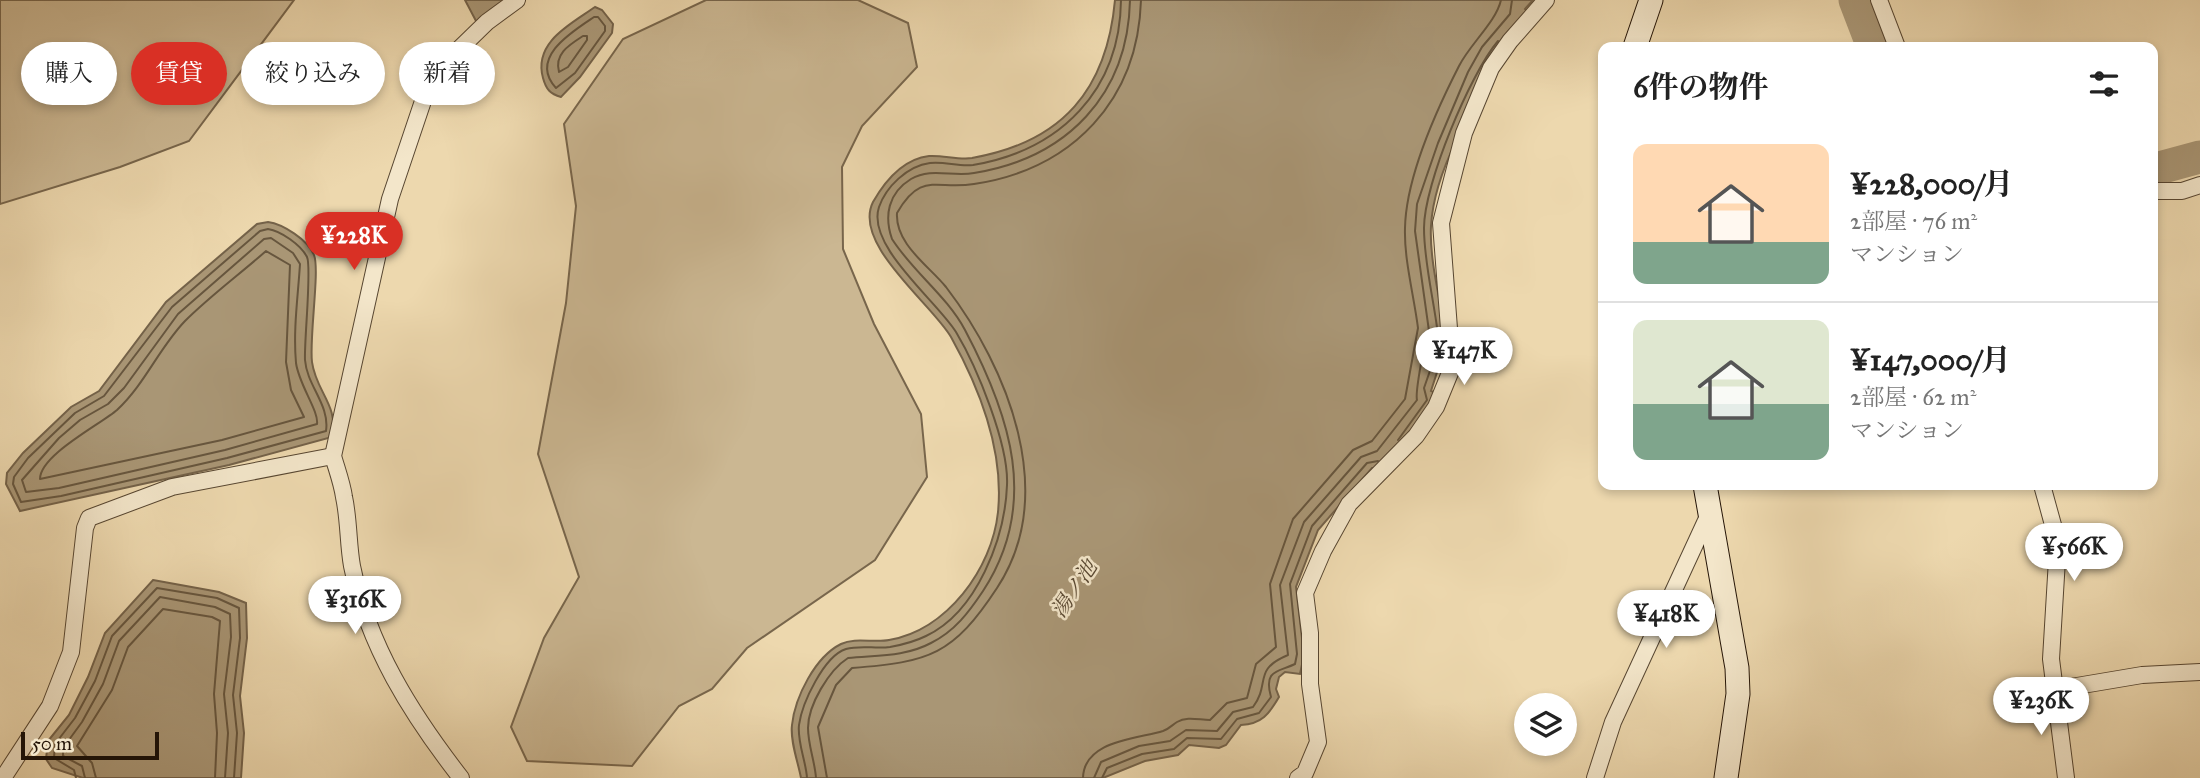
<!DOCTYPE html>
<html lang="ja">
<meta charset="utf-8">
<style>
:root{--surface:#fff;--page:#f2f2f2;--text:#222;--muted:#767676;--line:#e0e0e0;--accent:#d93025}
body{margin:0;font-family:"IM FELL Great Primer","Noto Serif JP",serif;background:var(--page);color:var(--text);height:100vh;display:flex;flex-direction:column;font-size:26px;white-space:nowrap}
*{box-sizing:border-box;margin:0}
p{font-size:23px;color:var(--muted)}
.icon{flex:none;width:38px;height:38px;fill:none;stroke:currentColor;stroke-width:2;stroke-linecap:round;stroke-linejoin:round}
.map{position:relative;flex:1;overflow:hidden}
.side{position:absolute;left:1598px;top:42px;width:560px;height:448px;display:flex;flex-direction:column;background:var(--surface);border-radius:14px;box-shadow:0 4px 10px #0003}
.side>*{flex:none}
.banner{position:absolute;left:21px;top:42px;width:665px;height:63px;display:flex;gap:14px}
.controls{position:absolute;left:1514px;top:693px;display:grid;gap:14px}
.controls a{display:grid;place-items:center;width:63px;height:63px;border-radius:50%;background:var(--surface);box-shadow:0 4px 10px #0003;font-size:35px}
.scale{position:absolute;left:21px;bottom:18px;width:138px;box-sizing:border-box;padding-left:7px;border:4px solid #251507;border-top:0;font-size:19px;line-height:24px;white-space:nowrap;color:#251507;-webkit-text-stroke:5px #f3e6ca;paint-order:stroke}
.price{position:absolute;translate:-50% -60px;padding:0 16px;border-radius:24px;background:#fff;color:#222;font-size:23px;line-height:46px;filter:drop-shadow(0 2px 4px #0008)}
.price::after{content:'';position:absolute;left:50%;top:42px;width:21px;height:16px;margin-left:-10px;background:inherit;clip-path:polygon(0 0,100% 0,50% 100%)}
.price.on{background:var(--accent);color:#fff}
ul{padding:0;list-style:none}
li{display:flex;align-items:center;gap:21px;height:175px;padding:0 35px}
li+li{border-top:2px solid var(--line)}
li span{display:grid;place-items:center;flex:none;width:196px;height:140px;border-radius:14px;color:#555}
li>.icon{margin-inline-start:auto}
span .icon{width:84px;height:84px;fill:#fffc;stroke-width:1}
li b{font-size:30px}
h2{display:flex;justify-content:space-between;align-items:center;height:84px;padding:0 35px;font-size:30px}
.pill{padding:0 24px;border-radius:32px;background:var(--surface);box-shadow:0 4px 10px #0003;font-size:24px;line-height:63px}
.pill.on{background:var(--accent);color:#fff}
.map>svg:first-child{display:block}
.green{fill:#cbb792;stroke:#78664c;stroke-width:2}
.water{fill:#a99675;stroke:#746249;stroke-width:2}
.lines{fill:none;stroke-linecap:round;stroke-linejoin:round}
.shore{stroke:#67563e;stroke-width:2}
.river{stroke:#a99675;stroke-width:33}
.minor-casing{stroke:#574631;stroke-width:18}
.secondary-casing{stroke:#251507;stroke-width:25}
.minor{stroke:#f3e6ca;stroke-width:16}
.secondary{stroke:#f3e6ca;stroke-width:23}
.labels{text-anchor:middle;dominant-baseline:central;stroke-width:5;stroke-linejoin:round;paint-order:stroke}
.water-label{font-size:21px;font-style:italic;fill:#5a4933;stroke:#f3e6ca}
</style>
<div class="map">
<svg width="2200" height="778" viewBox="0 0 2200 778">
<rect width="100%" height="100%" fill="#edd8ae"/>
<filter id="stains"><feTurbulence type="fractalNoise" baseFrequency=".00286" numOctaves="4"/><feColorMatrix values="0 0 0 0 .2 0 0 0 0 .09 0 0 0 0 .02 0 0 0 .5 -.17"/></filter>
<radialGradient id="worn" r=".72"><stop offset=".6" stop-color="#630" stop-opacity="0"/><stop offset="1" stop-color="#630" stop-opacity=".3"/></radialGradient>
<g class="green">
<path d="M0,0H294L189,141L120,167L0,204Z"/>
<path d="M706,0H858L908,23L917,67L862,126L842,167L843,249L874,324L921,414L927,477L875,560L747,648L712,689L679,706L632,766L527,761L511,727L544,638L579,577L538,454L566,303L576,206L564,124L623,39Z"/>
</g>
<g class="water">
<path d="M465,0H506L482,23L476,21Z"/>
<path d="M1115,0H1533L1525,9L1530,15C1495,76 1435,154 1431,226C1429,261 1442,307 1447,342L1439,344V366L1431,391L1438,394L1383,468H1372L1318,530L1296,587L1304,655L1300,674L1285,672L1279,677L1276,689L1279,697C1269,714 1262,724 1241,725L1226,745L1219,748L1189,745L1178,755L1145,761L1103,778H801C798,762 790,741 792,725C795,697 815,657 841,644C855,637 874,643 889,640C947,630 992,569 998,512C1004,452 980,389 951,337C932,304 852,244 873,202C885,181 903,159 929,156C943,155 958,160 972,158C1063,142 1107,89 1115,0Z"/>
<path d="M595,7L602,10L613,24L612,33L580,77L561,97C550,94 546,89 543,78C533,42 571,24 595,7Z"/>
<path d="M268,222C283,224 308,240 314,255C320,270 309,338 312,362C316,392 339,405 332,437L229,465L20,511L6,484L7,473L23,453L71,407L99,391L166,302L257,224Z"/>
<path d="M153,580L219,592L246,603L247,638L240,696L244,733L241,778H83L52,768L46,759L48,741L69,715L88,677L105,633Z"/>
</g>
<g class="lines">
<g class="shore">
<path d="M594,17H598L605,26V31L575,73L556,88C528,58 573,31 594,17Z"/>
<path d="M583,36H587V40L568,67L559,72C554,54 569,45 583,36Z"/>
<path d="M268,229C281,231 301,245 307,257C312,267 304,341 305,360C307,386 330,405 326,431L227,458L61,496L21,502L13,484L14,477L28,458L75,413L104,396L172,307L260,231Z"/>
<path d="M271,238L293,253L300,264C298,296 293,330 296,363C299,385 319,411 317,424L225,450L59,488L26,492L22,480L59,438L80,420L108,404L124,388L178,314L264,239Z"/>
<path d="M266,251L290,265L286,362L291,390L304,417L222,440L40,479C40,455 101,424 117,410C145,384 159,348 185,321C210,296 240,274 266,251Z"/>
<path d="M1398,440L1427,400L1424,388L1432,365L1433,343L1438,335C1434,300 1424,263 1424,228C1424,184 1470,74 1498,41"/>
<path d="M76,778L74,770L54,758L55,744L75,718L95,681L112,636L157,588L217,598L239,608L240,638L233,695L237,733L234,778"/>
<path d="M85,778L82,766L63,756V748L82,722L103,684L119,641L160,597L215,607L230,614L231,637L224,694L228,733L225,778"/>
<path d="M96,778L92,763L77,746L112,690L128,647L163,609L212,617L220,621L214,694L217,733L215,778"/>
<path d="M807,778C806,761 797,742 799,725C802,703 824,656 846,649C860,645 876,649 890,647C901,645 916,641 926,636C977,612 1005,538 1007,485C1009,445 977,367 956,332C937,301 866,246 879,207C886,187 907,166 930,163C944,161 959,167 973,165C1061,150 1120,90 1121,0"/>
<path d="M816,778C815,762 808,745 808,728C808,705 829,670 848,658C876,655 905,657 931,643C955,631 969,612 983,591C1040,504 1010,415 965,330C947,296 913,272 892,239C884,216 888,193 911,179C931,167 952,177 974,173C1067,158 1128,95 1130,0"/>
<path d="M827,778L818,727L836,685L852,668C930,662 953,655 997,588C1059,494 1008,368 946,287C929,266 895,244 897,213C921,171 936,190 974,184C1073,169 1138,100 1141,0"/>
<path d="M1083,778C1084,740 1137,739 1163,731C1169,729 1172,725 1177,722C1187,716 1199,720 1210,720L1227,703L1247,698L1256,664L1276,647L1270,584L1293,519L1353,450L1372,441L1405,399L1418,328C1414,296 1404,260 1405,228C1406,178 1436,111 1459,66C1470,44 1496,22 1501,0"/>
<path d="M1094,778L1101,762L1139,746L1170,741L1186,730L1217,731L1233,712L1253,707C1271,683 1252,670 1288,655L1280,585L1304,522L1361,457L1377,451L1417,400C1415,392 1425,338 1429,331L1415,231L1417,204L1438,143L1468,72L1482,47L1510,14L1512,0"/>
<path d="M1102,778L1107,768L1142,754L1174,749L1187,738L1221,739L1237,719L1259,713L1271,697C1263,669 1279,672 1295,664L1297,654L1290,584L1312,526L1367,463L1378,461"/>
</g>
<g class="river">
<path d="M1855,0L1873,47"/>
<path d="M2152,170L2200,157"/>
</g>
<g class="minor-casing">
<g id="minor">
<path d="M1879,0L1897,47"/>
<path d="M2152,191H2182L2200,185"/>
<path d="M2042,485L2058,543L2051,659L2066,778"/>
<path d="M2053,690L2142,675L2200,672"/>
<path d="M3,778L50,706L71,652L85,528L89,518L172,487L333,456"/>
<path d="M461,778C412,715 368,646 352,566C348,544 349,520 344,497C342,483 337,470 333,456L390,199L423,101L451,57L487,22L517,0"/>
<path d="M1298,778L1305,773L1318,742L1310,684V633L1305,593L1323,551L1349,504L1416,436L1436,407L1452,368L1441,223L1464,133L1491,68L1510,41L1546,0"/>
<path d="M1595,778L1613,722L1709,514"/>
</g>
</g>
<g class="secondary-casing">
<g id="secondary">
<path d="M1635,47L1651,0"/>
<path d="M1705,485L1737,668L1738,694L1726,778"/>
</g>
</g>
<use href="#minor" class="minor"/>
<use href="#secondary" class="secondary"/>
</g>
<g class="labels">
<g class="water-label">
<text transform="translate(1074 589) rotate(-56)">湯ノ池</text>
</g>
</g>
<rect width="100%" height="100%" filter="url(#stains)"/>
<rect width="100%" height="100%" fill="url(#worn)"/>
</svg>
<div class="controls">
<a><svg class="icon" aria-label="layers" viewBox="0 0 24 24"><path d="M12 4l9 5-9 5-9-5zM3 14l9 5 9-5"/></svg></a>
</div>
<div class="scale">50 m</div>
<b class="price on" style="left:354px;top:272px">¥228K</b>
<b class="price" style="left:1464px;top:387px">¥147K</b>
<b class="price" style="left:2074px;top:583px">¥566K</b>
<b class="price" style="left:355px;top:636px">¥316K</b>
<b class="price" style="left:1666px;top:650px">¥418K</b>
<b class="price" style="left:2041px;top:737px">¥236K</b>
<div class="banner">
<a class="pill">購入</a>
<a class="pill on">賃貸</a>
<a class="pill">絞り込み</a>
<a class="pill">新着</a>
</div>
<section class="side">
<h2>6件の物件<svg class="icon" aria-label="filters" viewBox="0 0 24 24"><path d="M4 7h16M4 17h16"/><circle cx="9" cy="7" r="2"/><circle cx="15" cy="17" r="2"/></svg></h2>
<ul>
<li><span style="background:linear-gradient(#ffd9b3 70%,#7fa58c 0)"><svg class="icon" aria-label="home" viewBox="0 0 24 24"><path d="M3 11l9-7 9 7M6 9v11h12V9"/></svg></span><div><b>¥228,000/月</b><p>2部屋 · 76 m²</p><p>マンション</p></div></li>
<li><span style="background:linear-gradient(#dfe7d0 60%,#7fa58c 0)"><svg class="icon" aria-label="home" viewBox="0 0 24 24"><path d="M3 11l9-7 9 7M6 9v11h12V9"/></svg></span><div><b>¥147,000/月</b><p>2部屋 · 62 m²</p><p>マンション</p></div></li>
</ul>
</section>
</div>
